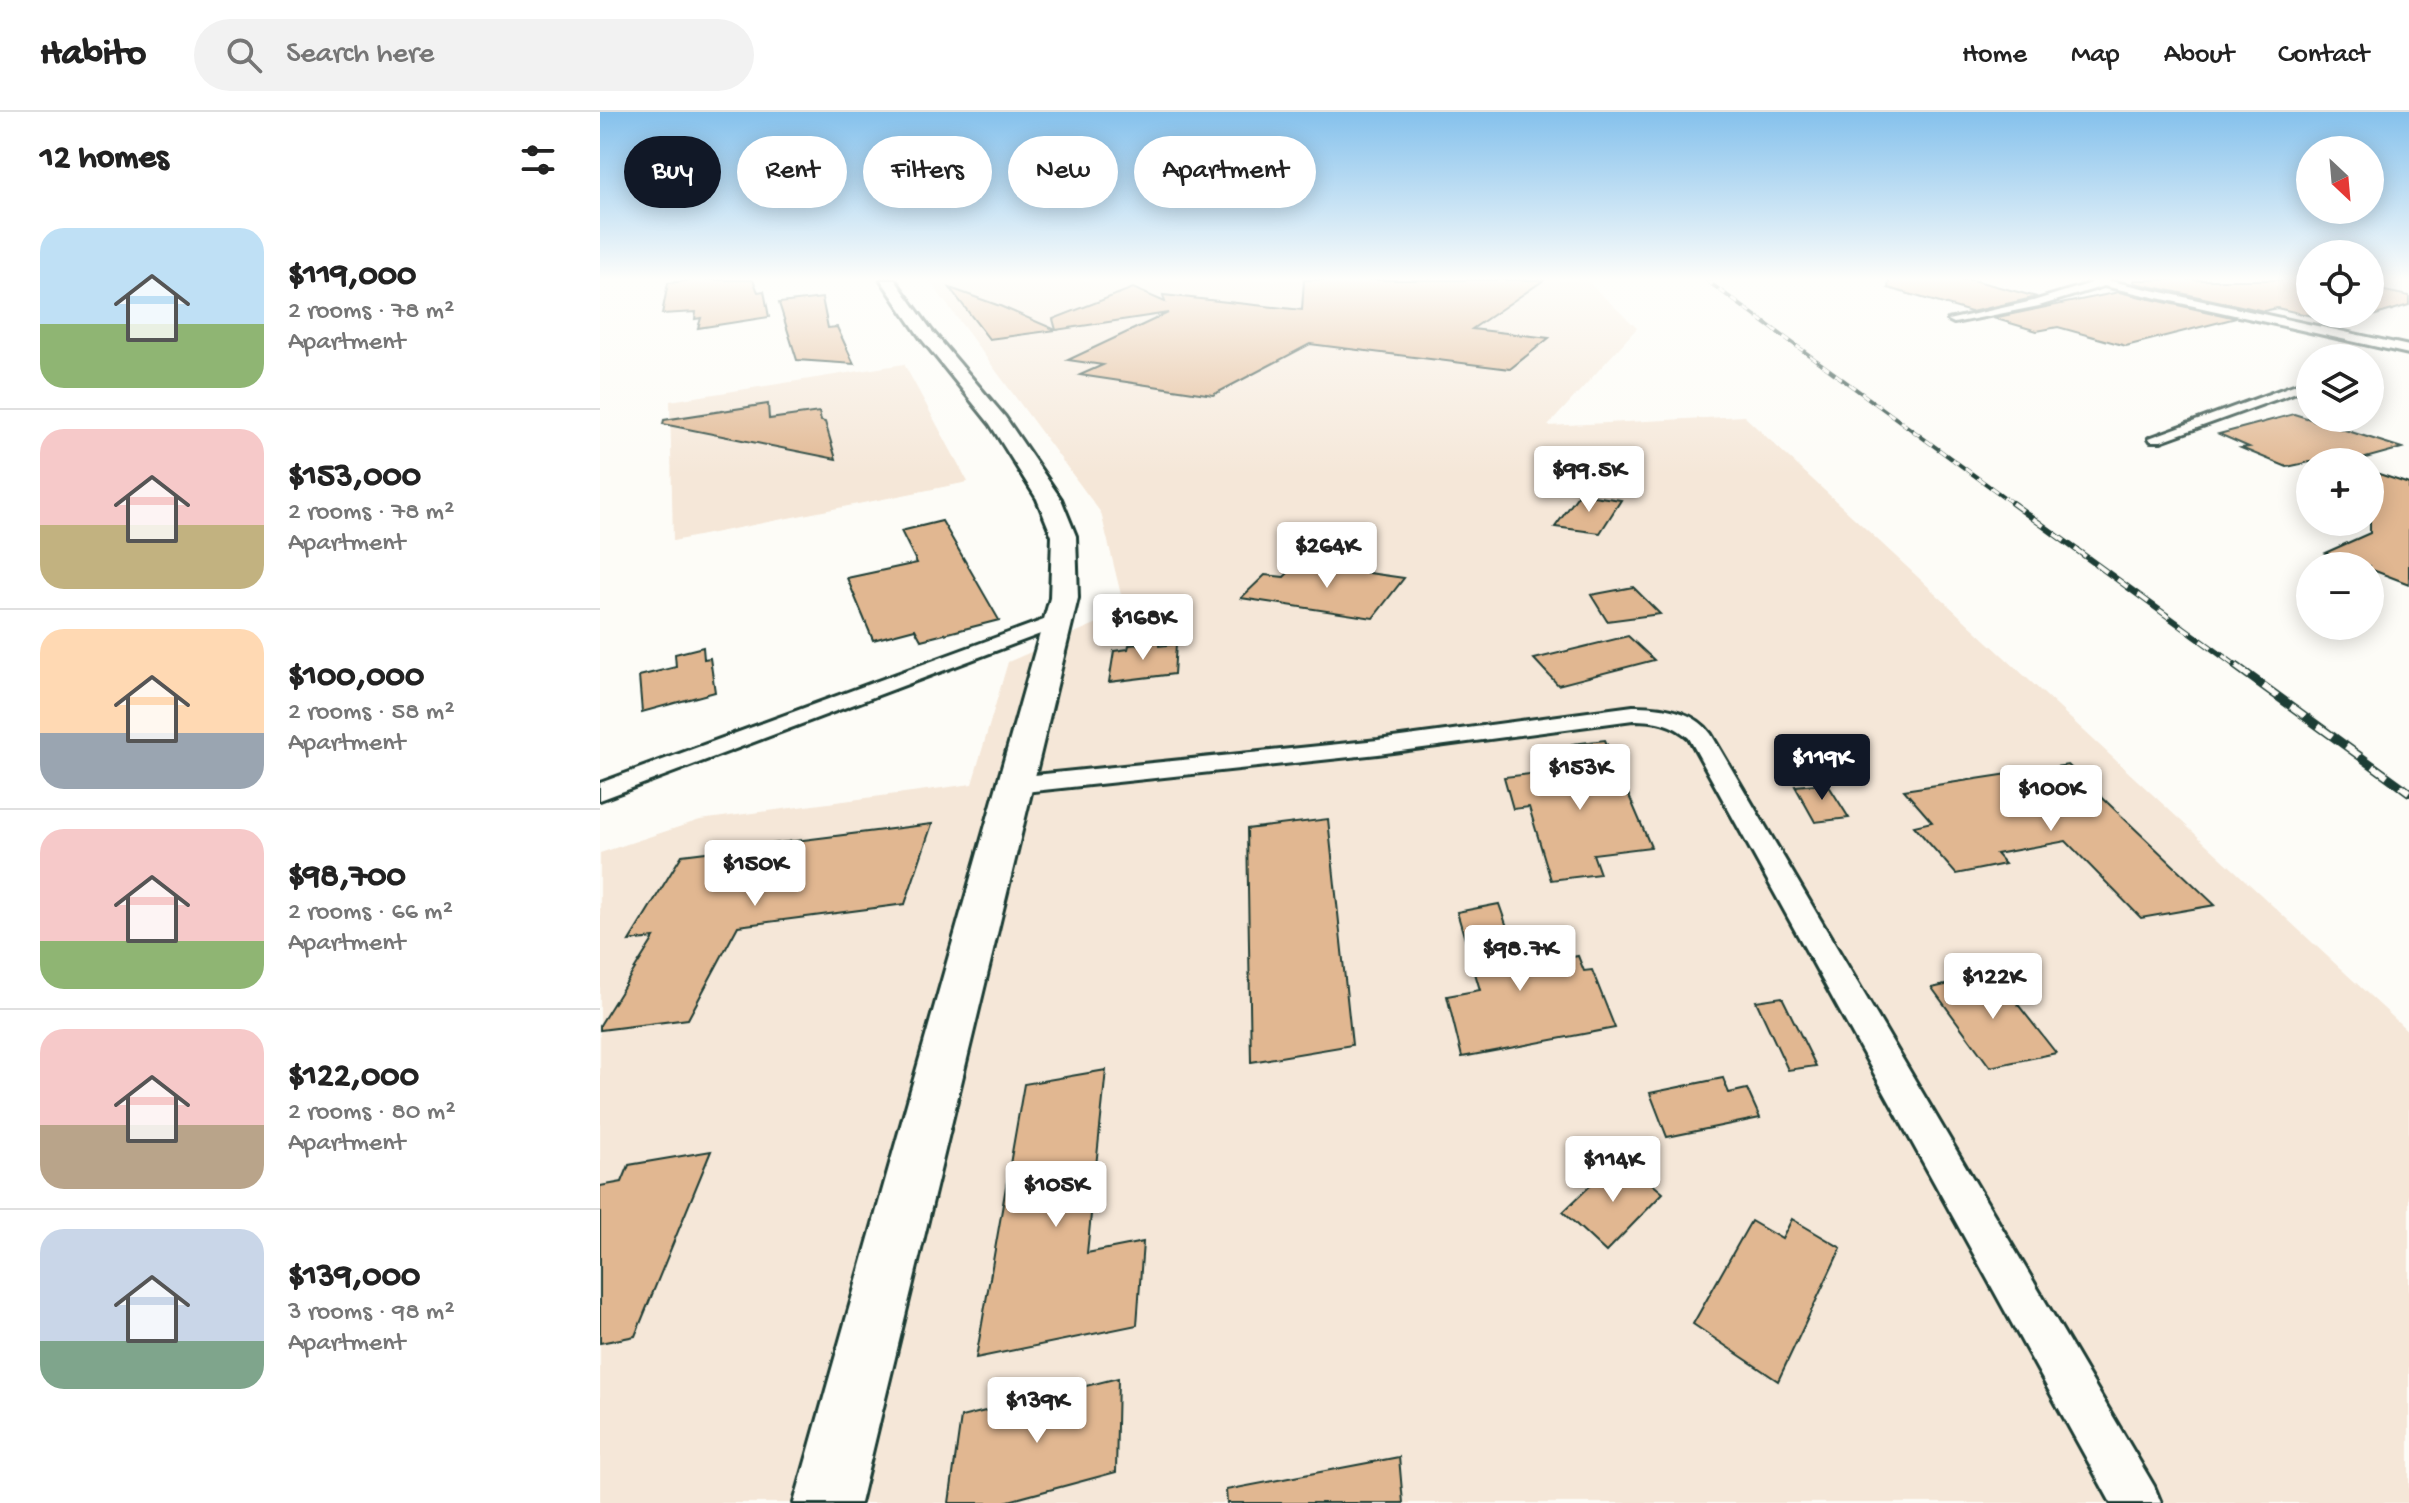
<!DOCTYPE html>
<meta charset="utf-8">
<style>
:root{--surface:#fff;--page:#f2f2f2;--text:#222;--muted:#767676;--line:#e0e0e0;--accent:#111827}
body{margin:0;font-family:"Gochi Hand",sans-serif;background:var(--page);color:var(--text);height:100vh;display:flex;flex-direction:column;font-size:30px;white-space:nowrap}
*{box-sizing:border-box;margin:0}
p{font-size:26px;color:var(--muted)}
.icon{flex:none;width:44px;height:44px;fill:none;stroke:currentColor;stroke-width:2;stroke-linecap:round;stroke-linejoin:round}
.map{position:relative;flex:1;overflow:hidden}
.side{display:flex;flex-direction:column;background:var(--surface);width:600px}
.side>*{flex:none}
.hud{position:absolute;left:24px;top:24px;width:760px;height:72px;display:flex;gap:16px}
.needle{width:52px;rotate:154deg}
.fabs{position:absolute;left:1696px;top:24px;display:grid;gap:16px}
.fabs a{display:grid;place-items:center;width:88px;height:88px;border-radius:50%;background:var(--surface);box-shadow:0 4px 20px #0003;font-size:40px}
.price{position:absolute;translate:-50% -68px;padding:0 18px;border-radius:8px;background:#fff;color:#222;font-size:26px;line-height:52px;filter:drop-shadow(0 2px 4px #0008)}
.price::after{content:'';position:absolute;left:50%;top:48px;width:24px;height:18px;margin-left:-12px;background:inherit;clip-path:polygon(0 0,100% 0,50% 100%)}
.price.active{background:var(--accent);color:#fff}
ul{padding:0;list-style:none}
li{display:flex;align-items:center;gap:24px;height:200px;padding:0 40px}
li+li{border-top:2px solid var(--line)}
li span{display:grid;place-items:center;flex:none;width:224px;height:160px;border-radius:24px;color:#555}
li>.icon{margin-inline-start:auto}
span .icon{width:96px;height:96px;fill:#fffc;stroke-width:1}
li b{font-size:34px}
h2{display:flex;justify-content:space-between;align-items:center;height:96px;padding:0 40px;font-size:34px}
.pill{padding:0 28px;border-radius:36px;background:var(--surface);box-shadow:0 4px 20px #0003;font-size:28px;line-height:72px}
.pill.active{background:var(--accent);color:#fff}
header{display:flex;align-items:center;gap:48px;box-sizing:border-box;height:112px;padding:0 40px;background:var(--surface);border-bottom:2px solid var(--line)}
header strong{font-size:38px}
nav{display:flex;gap:44px;margin-inline-start:auto;font-size:28px}
.search{width:560px;height:72px;background:var(--page);display:flex;align-items:center;gap:20px;box-sizing:border-box;padding:0 28px;border-radius:44px;color:var(--muted);font-size:30px}
main{display:flex;flex:1;min-height:0}
.map>svg:first-child{display:block}
.built{fill:#f5e7d8}
.building{fill:#e1b791;stroke:#1f3d34;stroke-width:2}
.lines{fill:none;stroke-linecap:round;stroke-linejoin:round}
.minor-casing{stroke:#1f3d34;stroke-width:6}
.secondary-casing{stroke:#1f3d34;stroke-width:6}
.minor{fill:#fdfcf7;fill-rule:evenodd}
.secondary{fill:#fdfcf7;fill-rule:evenodd}
.rail-far2-casing{stroke:#1f3d34;stroke-width:4}
.rail-far1-casing{stroke:#1f3d34;stroke-width:6}
.rail-casing{stroke:#1f3d34;stroke-width:9}
.rail-far2{stroke:#fdfcf7;stroke-width:3;stroke-dasharray:8;stroke-linecap:butt}
.rail-far1{stroke:#fdfcf7;stroke-width:4;stroke-dasharray:13;stroke-linecap:butt}
.rail{stroke:#fdfcf7;stroke-width:6;stroke-dasharray:17;stroke-linecap:butt}
</style>
<header>
<strong>Habito</strong>
<div class="search"><svg class="icon" aria-label="search" viewBox="0 0 24 24"><circle cx="10" cy="10" r="6"/><path d="M15 15l6 6"/></svg>Search here</div>
<nav><a>Home</a><a>Map</a><a>About</a><a>Contact</a></nav>
</header>
<main>
<section class="side">
<h2>12 homes<svg class="icon" aria-label="filters" viewBox="0 0 24 24"><path d="M4 7h16M4 17h16"/><circle cx="9" cy="7" r="2"/><circle cx="15" cy="17" r="2"/></svg></h2>
<ul>
<li><span style="background:linear-gradient(#bfe0f5 60%,#8fb573 0)"><svg class="icon" aria-label="home" viewBox="0 0 24 24"><path d="M3 11l9-7 9 7M6 9v11h12V9"/></svg></span><div><b>$119,000</b><p>2 rooms · 78 m²</p><p>Apartment</p></div></li>
<li><span style="background:linear-gradient(#f6c9c9 60%,#c2b280 0)"><svg class="icon" aria-label="home" viewBox="0 0 24 24"><path d="M3 11l9-7 9 7M6 9v11h12V9"/></svg></span><div><b>$153,000</b><p>2 rooms · 78 m²</p><p>Apartment</p></div></li>
<li><span style="background:linear-gradient(#ffd9b3 65%,#9aa5b1 0)"><svg class="icon" aria-label="home" viewBox="0 0 24 24"><path d="M3 11l9-7 9 7M6 9v11h12V9"/></svg></span><div><b>$100,000</b><p>2 rooms · 58 m²</p><p>Apartment</p></div></li>
<li><span style="background:linear-gradient(#f6c9c9 70%,#8fb573 0)"><svg class="icon" aria-label="home" viewBox="0 0 24 24"><path d="M3 11l9-7 9 7M6 9v11h12V9"/></svg></span><div><b>$98,700</b><p>2 rooms · 66 m²</p><p>Apartment</p></div></li>
<li><span style="background:linear-gradient(#f6c9c9 60%,#b9a48a 0)"><svg class="icon" aria-label="home" viewBox="0 0 24 24"><path d="M3 11l9-7 9 7M6 9v11h12V9"/></svg></span><div><b>$122,000</b><p>2 rooms · 80 m²</p><p>Apartment</p></div></li>
<li><span style="background:linear-gradient(#c9d6e8 70%,#7fa58c 0)"><svg class="icon" aria-label="home" viewBox="0 0 24 24"><path d="M3 11l9-7 9 7M6 9v11h12V9"/></svg></span><div><b>$139,000</b><p>3 rooms · 98 m²</p><p>Apartment</p></div></li>
</ul>
</section>
<div class="map">
<svg width="1809" height="1391" viewBox="0 0 1809 1391">
<rect width="100%" height="100%" fill="#fdfcf7"/>
<filter id="ink" filterUnits="userSpaceOnUse"><feTurbulence type="fractalNoise" baseFrequency=".0125" numOctaves="2"/><feDisplacementMap in="SourceGraphic" scale="16" xChannelSelector="R" yChannelSelector="G"/><feConvolveMatrix kernelMatrix="1 2 1 2 8 2 1 2 1" color-interpolation-filters="sRGB"/></filter>
<g filter="url(#ink)">
<g class="built">
<path d="M329,168H986L1037,216L948,314L1144,304L1809,920V1391H0V741L100,708L372,672L408,550L525,499L501,401Z"/>
<path d="M304,252L368,370L73,429L70,289Z"/>
</g>
<g class="building">
<path d="M94,168H153L158,180L164,179L169,205L98,216L101,206L95,207L96,200L62,202L68,171Z"/>
<path d="M704,168H944L872,217L949,226L910,257L710,232L613,283L480,263L503,253L468,248L568,201L456,218L453,207L533,176L565,190L563,183L702,198Z"/>
<path d="M1289,168H1373L1437,185L1371,200L1288,176Z"/>
<path d="M1534,168H1710V202H1770V176L1809,184V193L1746,212L1677,196L1664,199L1534,171Z"/>
<path d="M350,176L400,194L456,218L389,227Z"/>
<path d="M1519,180L1636,206L1526,234L1458,215L1437,219L1393,206Z"/>
<path d="M222,186L228,216L237,215L254,252L197,248L179,191Z"/>
<path d="M168,292L169,307L219,300L221,309L225,310L236,347L63,312L64,308Z"/>
<path d="M1694,302L1802,336L1751,350H1710L1687,355L1641,336L1649,335L1619,322Z"/>
<path d="M1770,359L1809,372V472L1770,457V454H1761L1725,441L1770,421Z"/>
<path d="M979,382L1021,388L1000,421L955,415Z"/>
<path d="M342,409L399,508L321,528L315,517L273,528L247,466L317,451L301,419Z"/>
<path d="M698,451L804,466L773,506L641,486L665,463L684,465Z"/>
<path d="M1033,475L1060,502L1007,509L991,483Z"/>
<path d="M1028,524L1054,548L958,573L934,547Z"/>
<path d="M559,530V534L576,532L574,562L509,570L514,539L528,537L529,533Z"/>
<path d="M103,535L104,547L110,546L115,580L42,600L39,564L76,555L75,542Z"/>
<path d="M1005,628L1051,735L993,742L1000,762L951,768L929,695L913,697L904,665L982,656L972,632Z"/>
<path d="M1468,653L1615,793L1541,806L1466,729L1396,742L1405,752L1356,762L1314,714L1332,710L1304,678Z"/>
<path d="M1227,671L1249,706L1215,710L1195,674Z"/>
<path d="M728,707L752,933L651,950L647,717Z"/>
<path d="M332,712L305,792L138,814L88,907L0,918V913L54,826L29,829L82,743Z"/>
<path d="M899,792L921,855L978,844L984,859L992,858L1015,916L862,945L847,884L880,878L857,800Z"/>
<path d="M1394,862L1456,941L1390,955L1332,876Z"/>
<path d="M1182,885L1216,954L1188,958L1156,889Z"/>
<path d="M506,958L487,1141L543,1130L537,1213L376,1246L424,972Z"/>
<path d="M1123,966L1129,981L1147,977L1160,1006L1067,1025L1050,981Z"/>
<path d="M111,1039L35,1224L0,1231V1074L22,1070L29,1053Z"/>
<path d="M1020,1045L1063,1081L1006,1140L963,1100Z"/>
<path d="M1192,1107L1241,1136L1178,1269L1093,1212L1151,1109L1182,1127Z"/>
<path d="M518,1266L516,1360L401,1391H349L361,1305Z"/>
<path d="M799,1345L803,1391H627L626,1378Z"/>
</g>
<g class="lines">
<g class="minor-casing">
<g id="minor">
<path d="M1486,168H1506L1809,234V242L1504,174L1439,194L1354,211L1348,208L1433,189L1492,171Z"/>
<path d="M1710,267V275L1561,329H1551L1549,326Z"/>
<path d="M460,502L470,508L467,512L0,688V671Z"/>
<path d="M1033,594C1060,594 1094,598 1111,622L1554,1374L1561,1391H1511L1089,626C1072,611 1055,608 1033,608L778,642L415,681L406,679L402,673L406,667L415,665L778,628Z"/>
</g>
</g>
<g class="secondary-casing">
<path id="secondary" d="M281,168H295L332,219L405,305L461,387L476,424L478,486L260,1391H194L450,486L452,424L437,387L390,312L320,225Z"/>
</g>
<use href="#minor" class="minor"/>
<use href="#secondary" class="secondary"/>
<g class="rail-far2-casing">
<path id="rail-far2" d="M1106,168L1415,393"/>
</g>
<g class="rail-far1-casing">
<path id="rail-far1" d="M1412,391L1639,556"/>
</g>
<g class="rail-casing">
<path id="rail" d="M1636,554L1809,680"/>
</g>
<use href="#rail-far2" class="rail-far2"/>
<use href="#rail-far1" class="rail-far1"/>
<use href="#rail" class="rail"/>
</g>
</g>
<linearGradient id="sky" x2="0" y2="1"><stop stop-color="#85c1ec"/><stop offset="0.46" stop-color="#fefefb"/><stop offset="1" stop-color="#fefefb" stop-opacity="0"/></linearGradient>
<rect width="1809" height="363" fill="url(#sky)"/>
</svg>
<div class="fabs">
<a><svg class="needle" viewBox="-14 -14 28 28"><path d="M0-13l5 13h-10z" fill="#e53935"/><path d="M0 13l5-13h-10z" fill="#767676"/></svg></a>
<a><svg class="icon" aria-label="locate" viewBox="0 0 24 24"><circle cx="12" cy="12" r="6"/><path d="M12 2v4M12 18v4M2 12h4M18 12h4"/></svg></a>
<a><svg class="icon" aria-label="layers" viewBox="0 0 24 24"><path d="M12 4l9 5-9 5-9-5zM3 14l9 5 9-5"/></svg></a>
<a>+</a>
<a>−</a>
</div>
<b class="price" style="left:989px;top:402px">$99.5K</b>
<b class="price" style="left:727px;top:478px">$264K</b>
<b class="price" style="left:543px;top:550px">$168K</b>
<b class="price active" style="left:1222px;top:690px">$119K</b>
<b class="price" style="left:980px;top:700px">$153K</b>
<b class="price" style="left:1451px;top:721px">$100K</b>
<b class="price" style="left:155px;top:796px">$150K</b>
<b class="price" style="left:920px;top:881px">$98.7K</b>
<b class="price" style="left:1393px;top:909px">$122K</b>
<b class="price" style="left:1013px;top:1092px">$114K</b>
<b class="price" style="left:456px;top:1117px">$105K</b>
<b class="price" style="left:437px;top:1333px">$139K</b>
<div class="hud">
<a class="pill active">Buy</a>
<a class="pill">Rent</a>
<a class="pill">Filters</a>
<a class="pill">New</a>
<a class="pill">Apartment</a>
</div>
</div>
</main>
